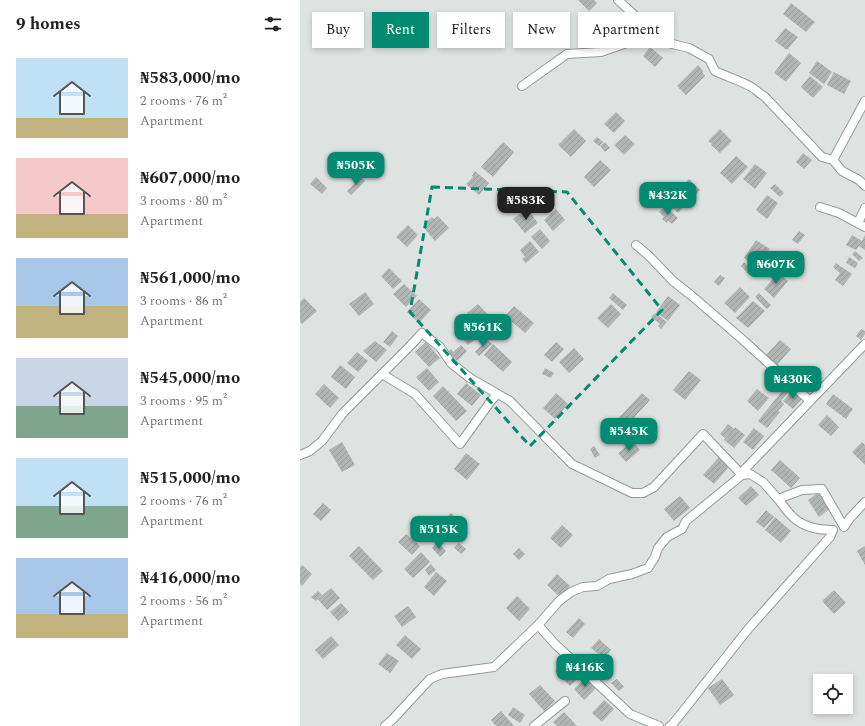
<!DOCTYPE html>
<meta charset="utf-8">
<style>
:root{--surface:#fff;--page:#f6f6f6;--text:#202124;--muted:#757577;--accent:#028b72}
body{margin:0;font-family:Spectral,serif;background:var(--page);color:var(--text);height:100vh;display:flex;flex-direction:column;font-size:15px;white-space:nowrap}
*{box-sizing:border-box;margin:0}
p{font-size:13px;color:var(--muted)}
.icon{flex:none;width:22px;height:22px;fill:none;stroke:currentColor;stroke-width:2;stroke-linecap:round;stroke-linejoin:round}
.map{position:relative;flex:1;overflow:hidden}
.sheet{display:flex;flex-direction:column;background:var(--surface);width:300px}
.sheet>*{flex:none}
.top-card{position:absolute;left:12px;top:12px;width:380px;height:36px;display:flex;gap:8px}
.controls{position:absolute;left:513px;top:674px;display:grid;gap:8px}
.controls a{display:grid;place-items:center;width:40px;height:40px;border-radius:0px;background:var(--surface);box-shadow:0 2px 6px #0003;font-size:20px}
.price{position:absolute;translate:-50% -34px;padding:0 9px;border-radius:8px;background:var(--accent);color:#fff;font-size:13px;line-height:26px;filter:drop-shadow(0 1px 2px #0008)}
.price::after{content:'';position:absolute;left:50%;top:24px;width:12px;height:9px;margin-left:-6px;background:inherit;clip-path:polygon(0 0,100% 0,50% 100%)}
.price.on{background:#222;color:#fff}
ul{padding:0;list-style:none}
li{display:flex;align-items:center;gap:12px;height:100px;padding:0 16px}
li span{display:grid;place-items:center;flex:none;width:112px;height:80px;border-radius:0px;color:#555}
li>.icon{margin-inline-start:auto}
span .icon{width:48px;height:48px;fill:#fffc;stroke-width:1}
li b{font-size:17px}
h2{display:flex;justify-content:space-between;align-items:center;height:48px;padding:0 16px;font-size:17px}
.pill{padding:0 14px;border-radius:0px;background:var(--surface);box-shadow:0 2px 6px #0003;font-size:14px;line-height:36px}
.pill.on{background:var(--accent);color:#fff}
main{display:flex;flex:1;min-height:0}
.map>svg:first-child{display:block}
.building{fill:url(#building-hatch)}
.lines{fill:none;stroke-linecap:round;stroke-linejoin:round}
.minor-casing{stroke:#959a98;stroke-width:10}
.minor{stroke:#fff;stroke-width:8}
.marked{fill:none;stroke:#028b72;stroke-width:3;stroke-dasharray:8 5;stroke-linejoin:round}
</style>
<main>
<section class="sheet">
<h2>9 homes<svg class="icon" aria-label="filters" viewBox="0 0 24 24"><path d="M4 7h16M4 17h16"/><circle cx="9" cy="7" r="2"/><circle cx="15" cy="17" r="2"/></svg></h2>
<ul>
<li><span style="background:linear-gradient(#bfe0f5 75%,#c2b280 0)"><svg class="icon" aria-label="home" viewBox="0 0 24 24"><path d="M3 11l9-7 9 7M6 9v11h12V9"/></svg></span><div><b>₦583,000/mo</b><p>2 rooms · 76 m²</p><p>Apartment</p></div></li>
<li><span style="background:linear-gradient(#f6c9c9 70%,#c2b280 0)"><svg class="icon" aria-label="home" viewBox="0 0 24 24"><path d="M3 11l9-7 9 7M6 9v11h12V9"/></svg></span><div><b>₦607,000/mo</b><p>3 rooms · 80 m²</p><p>Apartment</p></div></li>
<li><span style="background:linear-gradient(#a9c7e8 60%,#c2b280 0)"><svg class="icon" aria-label="home" viewBox="0 0 24 24"><path d="M3 11l9-7 9 7M6 9v11h12V9"/></svg></span><div><b>₦561,000/mo</b><p>3 rooms · 86 m²</p><p>Apartment</p></div></li>
<li><span style="background:linear-gradient(#c9d6e8 60%,#7fa58c 0)"><svg class="icon" aria-label="home" viewBox="0 0 24 24"><path d="M3 11l9-7 9 7M6 9v11h12V9"/></svg></span><div><b>₦545,000/mo</b><p>3 rooms · 95 m²</p><p>Apartment</p></div></li>
<li><span style="background:linear-gradient(#bfe0f5 60%,#7fa58c 0)"><svg class="icon" aria-label="home" viewBox="0 0 24 24"><path d="M3 11l9-7 9 7M6 9v11h12V9"/></svg></span><div><b>₦515,000/mo</b><p>2 rooms · 76 m²</p><p>Apartment</p></div></li>
<li><span style="background:linear-gradient(#a9c7e8 70%,#c2b280 0)"><svg class="icon" aria-label="home" viewBox="0 0 24 24"><path d="M3 11l9-7 9 7M6 9v11h12V9"/></svg></span><div><b>₦416,000/mo</b><p>2 rooms · 56 m²</p><p>Apartment</p></div></li>
</ul>
</section>
<div class="map">
<svg width="565" height="726" viewBox="0 0 565 726">
<defs>
<pattern id="building-hatch" width="6" height="6" patternUnits="userSpaceOnUse"><rect width="6" height="6" fill="#b1b6b4"/><path d="M-1 1l2-2M0 6l6-6M5 7l2-2" fill="none" stroke="#989c9a"/></pattern>
</defs>
<rect width="100%" height="100%" fill="#dee3e1"/>
<g class="building">
<path d="M278,0H294L297,3L289,11Z"/>
<path d="M491,3L515,22L506,32L483,14Z"/>
<path d="M485,28L498,37L487,50L475,41Z"/>
<path d="M350,47L363,58L355,67L343,56Z"/>
<path d="M489,53L501,63L486,82L474,73Z"/>
<path d="M517,61L532,72L524,84L509,73Z"/>
<path d="M398,65L403,71L402,72L405,76L386,95L377,86Z"/>
<path d="M534,72L551,81L544,94L527,85Z"/>
<path d="M510,76L523,87L513,98L501,87Z"/>
<path d="M316,112L325,121L314,133L304,124Z"/>
<path d="M274,129L286,141L271,157L258,145Z"/>
<path d="M420,129L432,141L420,153L411,145L412,144L408,141Z"/>
<path d="M325,135L335,144L324,155L314,145Z"/>
<path d="M297,137L303,142L299,146L293,141Z"/>
<path d="M203,142L214,152L193,177L181,167Z"/>
<path d="M305,142L310,148L305,152L300,146Z"/>
<path d="M503,153L512,160L504,169L496,162Z"/>
<path d="M436,156L448,167L432,184L420,173Z"/>
<path d="M300,160L311,170L294,187L284,177Z"/>
<path d="M455,164L467,173L455,189L443,179Z"/>
<path d="M175,171L189,183L179,195L166,184L173,177L172,176Z"/>
<path d="M16,177L27,188L22,194L10,184Z"/>
<path d="M61,177L65,181L51,195L47,191Z"/>
<path d="M389,179L400,190L378,213L367,202Z"/>
<path d="M475,184L484,193L480,197L470,188Z"/>
<path d="M467,195L478,203L467,219L456,210Z"/>
<path d="M365,206L378,218L372,224L368,221L367,223L362,219L364,217L359,212Z"/>
<path d="M227,208L238,223L225,233L213,219Z"/>
<path d="M256,209L265,220L253,231L244,220Z"/>
<path d="M138,216L149,228L135,241L124,228L127,225L125,223L132,217L134,219Z"/>
<path d="M108,225L118,235L107,247L96,237Z"/>
<path d="M240,229L250,241L242,249L231,237Z"/>
<path d="M499,231L505,235L498,244L492,240Z"/>
<path d="M552,235L562,241L565,235V250L559,246L556,250L546,245Z"/>
<path d="M456,240L470,249L457,267L444,258Z"/>
<path d="M230,241L239,252L226,263L222,259L225,257L220,250Z"/>
<path d="M555,251L563,258L559,261L552,254Z"/>
<path d="M549,257L558,263L555,268L546,263Z"/>
<path d="M444,262L453,272L449,275L441,266Z"/>
<path d="M536,263L552,274L543,286L535,280L540,273L533,267Z"/>
<path d="M89,268L102,281L93,289L81,276Z"/>
<path d="M478,273L488,281L474,298L464,289Z"/>
<path d="M420,275L425,278L419,286L414,282Z"/>
<path d="M104,284L117,296L106,307L93,294Z"/>
<path d="M440,287L450,297L435,313L424,303Z"/>
<path d="M65,292L74,304L59,316L49,304Z"/>
<path d="M313,293L327,305L323,310L309,298Z"/>
<path d="M459,293L471,305L467,309L455,297Z"/>
<path d="M368,296L380,305L368,321L356,312Z"/>
<path d="M4,298L17,311L2,324L0,321V302Z"/>
<path d="M119,299L131,310L119,323L107,312Z"/>
<path d="M453,301L465,311L448,328L436,318Z"/>
<path d="M178,304L195,322L184,332L167,313Z"/>
<path d="M311,304L321,314L308,328L297,318Z"/>
<path d="M214,306L234,323L225,333L205,316Z"/>
<path d="M355,313L367,322L361,329L358,326L360,324L351,317Z"/>
<path d="M165,323L178,337L168,345L155,331Z"/>
<path d="M561,329L565,331V334L561,340L556,336Z"/>
<path d="M92,331L98,336L90,347L83,342Z"/>
<path d="M187,340L192,344L179,356L175,352Z"/>
<path d="M480,340L491,349L477,365L466,355Z"/>
<path d="M75,341L87,350L76,362L63,351Z"/>
<path d="M126,342L140,358L129,367L115,352Z"/>
<path d="M256,342L264,349L252,362L244,355Z"/>
<path d="M193,344L212,362L203,372L184,355Z"/>
<path d="M161,345L167,351L157,361L148,352L151,349L153,352Z"/>
<path d="M274,348L284,359L269,373L259,362Z"/>
<path d="M57,352L68,361L58,372L47,363Z"/>
<path d="M40,365L55,377L46,389L31,377Z"/>
<path d="M127,368L139,382L129,391L116,377Z"/>
<path d="M245,368L254,373L251,378L242,374Z"/>
<path d="M389,371L401,380L385,400L373,390Z"/>
<path d="M166,383L181,395L172,406L157,394Z"/>
<path d="M24,384L39,398L30,408L15,394Z"/>
<path d="M487,385L491,389L481,401L484,404L478,411L480,412L467,428L458,421Z"/>
<path d="M143,386L167,411L156,421L133,396Z"/>
<path d="M457,389L469,398L458,411L447,401Z"/>
<path d="M493,390L502,399L493,409L483,401Z"/>
<path d="M256,393L268,404L255,419L243,408Z"/>
<path d="M342,393L350,400L322,431L314,423Z"/>
<path d="M533,394L553,409L546,419L526,404Z"/>
<path d="M527,415L539,427L531,436L518,425Z"/>
<path d="M428,424L434,429L435,427L445,435L434,448L424,440L431,432L425,438L420,434Z"/>
<path d="M454,428L464,436L453,450L443,442Z"/>
<path d="M333,441L340,450L326,462L318,453Z"/>
<path d="M42,442L55,465L42,472L29,450Z"/>
<path d="M562,442L565,445V465L552,452Z"/>
<path d="M294,446L300,455L295,458L290,449Z"/>
<path d="M166,453L180,464L167,480L154,469Z"/>
<path d="M419,457L430,466L414,484L403,475Z"/>
<path d="M480,460L500,478L491,488L471,470Z"/>
<path d="M451,486L459,495L446,506L438,498Z"/>
<path d="M519,492L531,508L519,517L508,500Z"/>
<path d="M380,496L390,508L374,521L364,509Z"/>
<path d="M23,503L31,510L21,521L13,514Z"/>
<path d="M466,510L474,517L464,528L456,522Z"/>
<path d="M151,513L161,522L149,535L139,525Z"/>
<path d="M475,517L491,531L481,543L465,530Z"/>
<path d="M262,525L273,535L261,548L250,538Z"/>
<path d="M106,534L120,546L112,555L98,542Z"/>
<path d="M137,542L146,551L140,557L132,548Z"/>
<path d="M159,543L166,549L161,554L154,548Z"/>
<path d="M59,546L83,571L73,580L49,556Z"/>
<path d="M565,546V565L557,551Z"/>
<path d="M219,548L225,554L219,560L213,554Z"/>
<path d="M121,552L130,562L113,578L104,569Z"/>
<path d="M131,564L136,570L129,576L125,570Z"/>
<path d="M2,565L12,574L2,586L0,584V568Z"/>
<path d="M136,572L147,581L134,596L124,587Z"/>
<path d="M257,574L270,586L260,597L247,585Z"/>
<path d="M31,588L40,598L27,610L18,599Z"/>
<path d="M534,590L546,603L534,614L522,601Z"/>
<path d="M18,591L22,595L16,601L11,597Z"/>
<path d="M217,596L230,609L219,621L206,608Z"/>
<path d="M41,603L49,612L38,621L30,612Z"/>
<path d="M108,606L116,617L102,627L94,616Z"/>
<path d="M279,618L285,624L273,638L266,632Z"/>
<path d="M105,635L121,649L112,659L96,645Z"/>
<path d="M31,636L39,645L23,659L15,650Z"/>
<path d="M299,639L311,650L303,658L291,648Z"/>
<path d="M87,653L99,661L90,673L78,664Z"/>
<path d="M267,661L281,675L270,686L255,671Z"/>
<path d="M286,677L296,688L284,700L274,689Z"/>
<path d="M317,679L324,687L319,691L311,683Z"/>
<path d="M422,679L434,695L420,705L408,688Z"/>
<path d="M240,685L255,701L244,711L229,694Z"/>
<path d="M304,700L314,709L302,722L292,713Z"/>
<path d="M213,707L225,715L220,723L208,715Z"/>
<path d="M201,711L214,726H196L191,720Z"/>
<path d="M264,712L277,726H257L253,722Z"/>
</g>
<g class="lines">
<g class="minor-casing">
<g id="minor">
<path d="M318,0L343,23L347,36"/>
<path d="M222,86L267,54L301,52L347,36L364,42L389,48L409,59L415,71C427,77 442,81 453,88C457,91 460,94 464,96L522,157L533,160L542,171L559,180L565,186"/>
<path d="M533,160L565,101"/>
<path d="M520,207L539,213L565,227"/>
<path d="M558,223L565,208"/>
<path d="M336,245L348,255L373,281L392,296L443,340L510,401"/>
<path d="M565,344L444,470L442,475L450,474L463,482L478,499L502,490L522,489L544,527L550,518L565,502"/>
<path d="M82,374L115,394L160,444L191,401L197,394"/>
<path d="M0,455L10,451L22,441L43,413L111,345L122,333L140,347L151,363L170,378L210,401L272,464L332,493H343L354,487L403,434L442,475L386,521L382,529L367,537L358,548L355,557L348,568L332,574L309,579L297,586L283,587L271,592L259,601L238,625L194,667L142,674L130,679L93,719L85,726"/>
<path d="M238,625L255,644L330,714L359,726"/>
<path d="M234,726L265,701"/>
<path d="M370,726L372,725L449,628L530,537L533,530C519,530 505,528 494,518C488,513 483,505 478,499"/>
</g>
</g>
<use href="#minor" class="minor"/>
</g>
<path class="marked" d="M132,187L267,192L362,310L230,446L110,312Z"/>
</svg>
<div class="controls">
<a><svg class="icon" aria-label="locate" viewBox="0 0 24 24"><circle cx="12" cy="12" r="6"/><path d="M12 2v4M12 18v4M2 12h4M18 12h4"/></svg></a>
</div>
<b class="price" style="left:56px;top:186px">₦505K</b>
<b class="price" style="left:368px;top:216px">₦432K</b>
<b class="price on" style="left:226px;top:221px">₦583K</b>
<b class="price" style="left:476px;top:285px">₦607K</b>
<b class="price" style="left:183px;top:348px">₦561K</b>
<b class="price" style="left:493px;top:400px">₦430K</b>
<b class="price" style="left:329px;top:452px">₦545K</b>
<b class="price" style="left:139px;top:550px">₦515K</b>
<b class="price" style="left:285px;top:688px">₦416K</b>
<div class="top-card">
<a class="pill">Buy</a>
<a class="pill on">Rent</a>
<a class="pill">Filters</a>
<a class="pill">New</a>
<a class="pill">Apartment</a>
</div>
</div>
</main>
